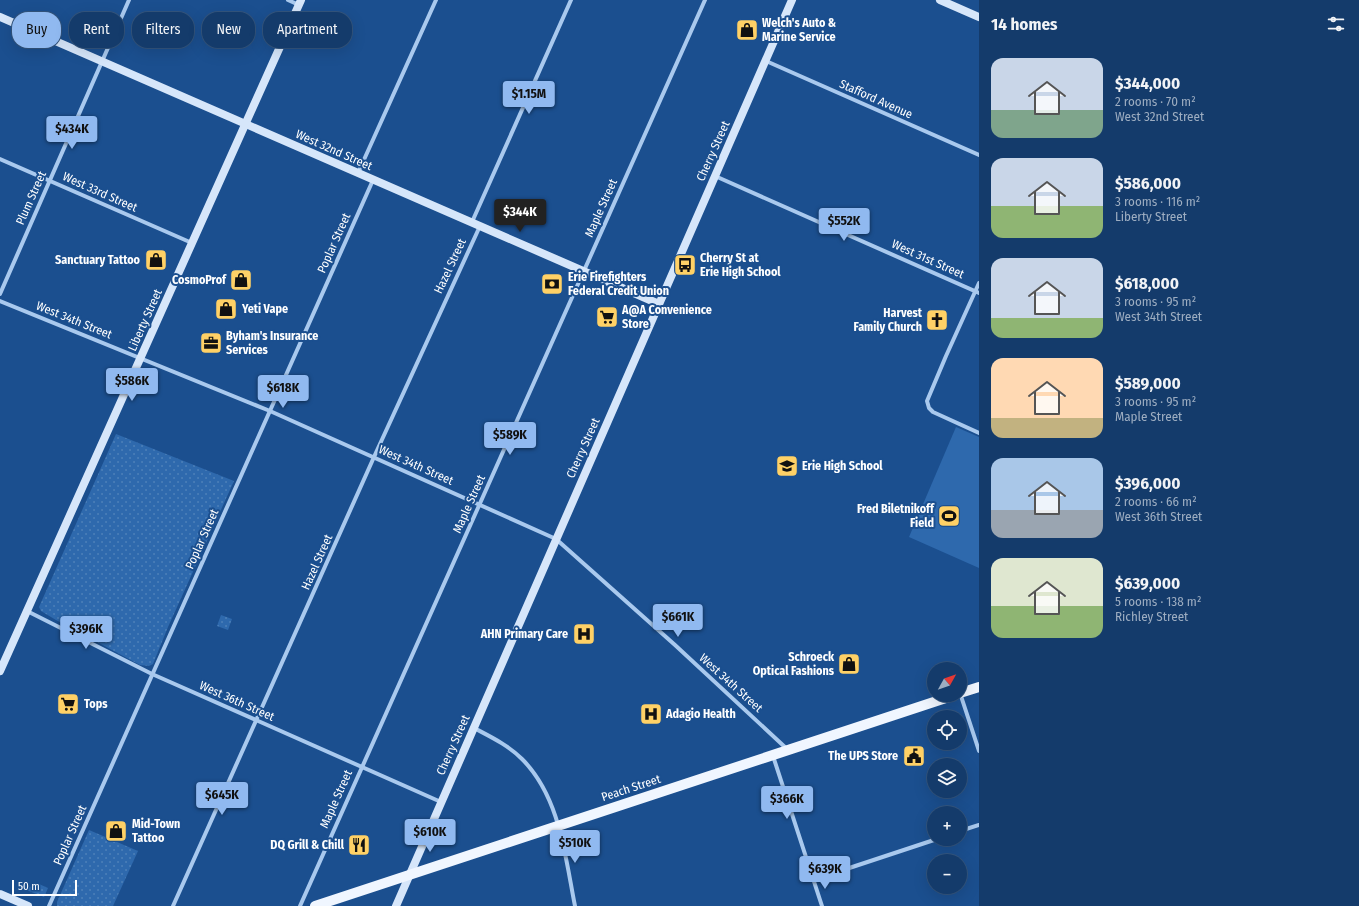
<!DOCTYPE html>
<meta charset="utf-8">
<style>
:root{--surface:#143b6b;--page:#214673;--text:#f1f3f6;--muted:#9dadc1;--line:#33557e;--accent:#90b9f0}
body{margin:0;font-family:"Fira Sans Condensed",sans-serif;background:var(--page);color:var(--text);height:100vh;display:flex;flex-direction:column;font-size:15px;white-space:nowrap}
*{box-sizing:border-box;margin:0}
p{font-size:13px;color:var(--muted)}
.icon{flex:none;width:22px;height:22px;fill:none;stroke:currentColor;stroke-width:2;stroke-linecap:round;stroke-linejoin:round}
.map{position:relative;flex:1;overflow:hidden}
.panel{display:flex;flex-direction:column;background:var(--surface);width:380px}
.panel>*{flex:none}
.guide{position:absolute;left:12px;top:12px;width:380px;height:36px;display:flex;gap:8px}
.needle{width:26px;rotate:50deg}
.controls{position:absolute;left:927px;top:662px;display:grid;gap:8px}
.controls a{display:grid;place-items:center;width:40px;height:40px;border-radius:50%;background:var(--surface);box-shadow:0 4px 16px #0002,0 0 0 1px var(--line);font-size:20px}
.scale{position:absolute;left:12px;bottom:10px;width:65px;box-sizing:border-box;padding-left:4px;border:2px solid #fff;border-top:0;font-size:11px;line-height:14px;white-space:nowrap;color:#fff;-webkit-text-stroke:3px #1b4f8f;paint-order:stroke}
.price{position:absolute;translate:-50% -34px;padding:0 9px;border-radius:4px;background:var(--accent);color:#111;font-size:13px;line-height:26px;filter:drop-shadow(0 1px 2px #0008)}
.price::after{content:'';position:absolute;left:50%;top:24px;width:12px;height:9px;margin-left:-6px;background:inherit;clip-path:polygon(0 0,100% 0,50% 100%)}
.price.active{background:#222;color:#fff}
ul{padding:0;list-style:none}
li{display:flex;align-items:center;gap:12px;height:100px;padding:0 12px}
li span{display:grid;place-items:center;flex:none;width:112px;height:80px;border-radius:12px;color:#555}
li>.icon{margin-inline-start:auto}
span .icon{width:48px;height:48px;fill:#fffc;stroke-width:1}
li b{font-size:17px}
h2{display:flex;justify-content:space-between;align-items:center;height:48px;padding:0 12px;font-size:17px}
.chip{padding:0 14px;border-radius:16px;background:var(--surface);box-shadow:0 4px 16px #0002,0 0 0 1px var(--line);font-size:14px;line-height:36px}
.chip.active{background:var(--accent);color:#111}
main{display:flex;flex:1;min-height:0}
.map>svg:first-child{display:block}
.grass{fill:url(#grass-dots)}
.garden{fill:#2e69ad}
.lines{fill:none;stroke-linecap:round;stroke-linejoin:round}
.street{stroke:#a9c9ee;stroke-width:4}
.secondary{stroke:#d6e6fa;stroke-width:8}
.primary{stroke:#f0f6ff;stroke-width:10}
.labels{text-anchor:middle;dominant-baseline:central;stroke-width:4;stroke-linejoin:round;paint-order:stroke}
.poi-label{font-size:12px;font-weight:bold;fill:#fff;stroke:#1b4f8f;text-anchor:start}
.street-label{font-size:12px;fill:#fff;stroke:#1b4f8f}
</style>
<main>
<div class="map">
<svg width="979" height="906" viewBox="0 0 979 906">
<defs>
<pattern id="grass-dots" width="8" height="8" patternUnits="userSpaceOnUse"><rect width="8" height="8" fill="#2e69ad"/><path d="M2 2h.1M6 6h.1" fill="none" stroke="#4d80b9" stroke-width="1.8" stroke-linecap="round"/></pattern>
</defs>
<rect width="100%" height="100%" fill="#1b4f8f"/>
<g class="grass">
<path d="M116,434L234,481L168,627L153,664L149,666L140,665L56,620L41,611L39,607Z"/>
<path d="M221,615L232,619L228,630L217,626Z"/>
<path d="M89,830L138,851L113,906H57V902Z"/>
<path d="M39,884L48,888L44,897L24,889Z"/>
</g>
<path class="garden" d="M956,427L979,437V568L909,537Z"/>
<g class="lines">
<g class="street">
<path d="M288,0L299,5"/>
<path d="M766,61L979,155"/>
<path d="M0,159L192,243"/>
<path d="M358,173L436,0"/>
<path d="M715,176L979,293"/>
<path d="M472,222L571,0"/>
<path d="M979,283L946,356L927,401L929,408L933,412L979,433"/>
<path d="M0,294L129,0"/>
<path d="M0,301L270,411L556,539L675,645L787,749"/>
<path d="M27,611L152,674L441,802"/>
<path d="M960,693L979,751"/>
<path d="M474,728C491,737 508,745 522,759C560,797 565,856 575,906"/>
<path d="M773,756L822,906"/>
<path d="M960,831L979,825"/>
<path d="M813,880L937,839"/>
<path d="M49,906L373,180"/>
<path d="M173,906L374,457L480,226"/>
<path d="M300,906L705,0"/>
</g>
<g class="secondary">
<path d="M940,0L979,17"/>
<path d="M0,17L659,304"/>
<path d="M0,671L301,0"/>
<path d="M0,894L28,906"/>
<path d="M396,906L792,0"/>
</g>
<g class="primary">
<path d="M960,693L979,687"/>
<path d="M315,906L955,695"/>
</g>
</g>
<defs>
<g id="shop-square" transform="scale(1.15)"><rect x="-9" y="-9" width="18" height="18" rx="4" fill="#ffd166" stroke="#1b4f8f"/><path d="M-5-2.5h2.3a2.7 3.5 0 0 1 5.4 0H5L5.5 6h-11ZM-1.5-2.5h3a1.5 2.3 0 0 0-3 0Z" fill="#111"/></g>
<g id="bus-square" transform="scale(1.15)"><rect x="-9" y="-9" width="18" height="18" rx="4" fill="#ffd166" stroke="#1b4f8f"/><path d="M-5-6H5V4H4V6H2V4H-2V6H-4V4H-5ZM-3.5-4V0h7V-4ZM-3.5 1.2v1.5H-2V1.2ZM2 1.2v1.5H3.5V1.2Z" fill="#111"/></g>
<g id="bank-square" transform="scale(1.15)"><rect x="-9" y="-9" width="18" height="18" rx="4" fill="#ffd166" stroke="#1b4f8f"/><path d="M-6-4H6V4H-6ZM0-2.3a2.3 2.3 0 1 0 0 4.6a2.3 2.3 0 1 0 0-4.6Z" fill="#111"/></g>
<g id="supermarket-square" transform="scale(1.15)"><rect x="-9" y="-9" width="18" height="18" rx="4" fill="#ffd166" stroke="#1b4f8f"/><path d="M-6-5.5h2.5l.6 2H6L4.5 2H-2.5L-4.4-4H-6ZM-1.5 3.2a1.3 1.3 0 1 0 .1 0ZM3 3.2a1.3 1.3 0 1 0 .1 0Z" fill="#111"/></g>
<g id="church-square" transform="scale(1.15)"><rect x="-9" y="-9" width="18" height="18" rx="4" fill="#ffd166" stroke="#1b4f8f"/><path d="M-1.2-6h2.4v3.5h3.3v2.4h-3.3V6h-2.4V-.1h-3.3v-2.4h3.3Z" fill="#111"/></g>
<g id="office-square" transform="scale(1.15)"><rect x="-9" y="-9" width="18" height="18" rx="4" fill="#ffd166" stroke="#1b4f8f"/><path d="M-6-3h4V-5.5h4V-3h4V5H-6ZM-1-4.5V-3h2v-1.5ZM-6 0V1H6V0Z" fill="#111"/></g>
<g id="school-square" transform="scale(1.15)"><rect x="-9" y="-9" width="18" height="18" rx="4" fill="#ffd166" stroke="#1b4f8f"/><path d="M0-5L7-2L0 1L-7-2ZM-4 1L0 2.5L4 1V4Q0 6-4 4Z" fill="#111"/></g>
<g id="stadium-square" transform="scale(1.15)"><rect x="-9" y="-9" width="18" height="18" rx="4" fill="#ffd166" stroke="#1b4f8f"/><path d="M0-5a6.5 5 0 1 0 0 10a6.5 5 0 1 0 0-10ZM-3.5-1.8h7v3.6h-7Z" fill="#111"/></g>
<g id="hospital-square" transform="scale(1.15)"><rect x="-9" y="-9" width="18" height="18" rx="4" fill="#ffd166" stroke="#1b4f8f"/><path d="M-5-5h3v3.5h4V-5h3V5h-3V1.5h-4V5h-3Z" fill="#111"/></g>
<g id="civic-square" transform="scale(1.15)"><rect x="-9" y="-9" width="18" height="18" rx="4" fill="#ffd166" stroke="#1b4f8f"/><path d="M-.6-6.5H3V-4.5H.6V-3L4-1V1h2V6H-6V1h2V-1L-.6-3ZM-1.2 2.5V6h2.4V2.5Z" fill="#111"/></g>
<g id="restaurant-square" transform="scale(1.15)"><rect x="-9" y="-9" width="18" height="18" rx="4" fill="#ffd166" stroke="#1b4f8f"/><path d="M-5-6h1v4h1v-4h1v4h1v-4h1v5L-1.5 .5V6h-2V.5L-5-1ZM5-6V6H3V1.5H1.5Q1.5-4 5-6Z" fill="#111"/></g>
</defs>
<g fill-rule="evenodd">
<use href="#shop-square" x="747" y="30"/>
<use href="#shop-square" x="156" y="260"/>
<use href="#bus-square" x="685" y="265"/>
<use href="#shop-square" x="241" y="280"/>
<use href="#bank-square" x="552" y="284"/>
<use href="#shop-square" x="226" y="309"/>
<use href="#supermarket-square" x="607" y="317"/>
<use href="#church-square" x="937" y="320"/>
<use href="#office-square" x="211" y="343"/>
<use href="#school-square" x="787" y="466"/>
<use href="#stadium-square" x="949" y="516"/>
<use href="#hospital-square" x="584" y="634"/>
<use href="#shop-square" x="849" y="664"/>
<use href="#supermarket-square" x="68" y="704"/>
<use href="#hospital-square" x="651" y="714"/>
<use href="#civic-square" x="914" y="756"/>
<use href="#shop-square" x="116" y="831"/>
<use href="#restaurant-square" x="359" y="845"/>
</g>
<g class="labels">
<g class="poi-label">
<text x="762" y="23">Welch's Auto &amp;<tspan x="762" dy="14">Marine Service</tspan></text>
<text x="700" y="258">Cherry St at<tspan x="700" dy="14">Erie High School</tspan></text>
<text x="140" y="260" text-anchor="end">Sanctuary Tattoo</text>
<text x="568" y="277">Erie Firefighters<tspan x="568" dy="14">Federal Credit Union</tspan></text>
<text x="226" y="280" text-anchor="end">CosmoProf</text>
<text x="242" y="309">Yeti Vape</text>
<text x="622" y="310">A@A Convenience<tspan x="622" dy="14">Store</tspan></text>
<text x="922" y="313" text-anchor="end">Harvest<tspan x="922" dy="14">Family Church</tspan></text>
<text x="226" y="336">Byham's Insurance<tspan x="226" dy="14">Services</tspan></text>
<text x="802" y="466">Erie High School</text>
<text x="934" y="509" text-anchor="end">Fred Biletnikoff<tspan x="934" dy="14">Field</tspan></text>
<text x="568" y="634" text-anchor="end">AHN Primary Care</text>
<text x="834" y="657" text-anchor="end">Schroeck<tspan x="834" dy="14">Optical Fashions</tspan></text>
<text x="84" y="704">Tops</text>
<text x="666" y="714">Adagio Health</text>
<text x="898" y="756" text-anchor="end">The UPS Store</text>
<text x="132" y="824">Mid-Town<tspan x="132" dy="14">Tattoo</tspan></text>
<text x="344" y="845" text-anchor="end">DQ Grill &amp; Chill</text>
</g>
<g class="street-label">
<text transform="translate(876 99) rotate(24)">Stafford Avenue</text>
<text transform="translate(334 150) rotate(24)">West 32nd Street</text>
<text transform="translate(713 151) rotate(-66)">Cherry Street</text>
<text transform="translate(100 192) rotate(24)">West 33rd Street</text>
<text transform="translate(31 198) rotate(-66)">Plum Street</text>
<text transform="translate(601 208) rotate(-66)">Maple Street</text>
<text transform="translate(334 243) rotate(-66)">Poplar Street</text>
<text transform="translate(928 259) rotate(24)">West 31st Street</text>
<text transform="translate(450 266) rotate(-65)">Hazel Street</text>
<text transform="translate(74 320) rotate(22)">West 34th Street</text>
<text transform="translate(145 320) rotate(-66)">Liberty Street</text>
<text transform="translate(583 448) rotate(-66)">Cherry Street</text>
<text transform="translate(416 465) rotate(24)">West 34th Street</text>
<text transform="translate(469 504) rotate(-66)">Maple Street</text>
<text transform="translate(202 539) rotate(-66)">Poplar Street</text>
<text transform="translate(317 562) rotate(-66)">Hazel Street</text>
<text transform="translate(731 683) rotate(42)">West 34th Street</text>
<text transform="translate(237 701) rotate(24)">West 36th Street</text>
<text transform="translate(453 745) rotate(-66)">Cherry Street</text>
<text transform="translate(631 788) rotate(-18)">Peach Street</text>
<text transform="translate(336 799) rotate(-66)">Maple Street</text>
<text transform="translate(70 835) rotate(-66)">Poplar Street</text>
</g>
</g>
</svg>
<div class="controls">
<a><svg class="needle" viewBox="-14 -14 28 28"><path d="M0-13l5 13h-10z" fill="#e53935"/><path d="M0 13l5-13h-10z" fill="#9dadc1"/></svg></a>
<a><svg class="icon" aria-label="locate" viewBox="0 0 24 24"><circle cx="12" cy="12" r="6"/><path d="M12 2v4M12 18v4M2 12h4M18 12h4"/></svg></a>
<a><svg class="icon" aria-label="layers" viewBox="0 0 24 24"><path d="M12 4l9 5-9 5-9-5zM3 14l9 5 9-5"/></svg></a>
<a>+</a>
<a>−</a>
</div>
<div class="scale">50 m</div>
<b class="price" style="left:529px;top:115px">$1.15M</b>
<b class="price" style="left:72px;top:150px">$434K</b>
<b class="price active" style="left:520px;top:233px">$344K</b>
<b class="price" style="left:844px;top:242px">$552K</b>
<b class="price" style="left:132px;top:402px">$586K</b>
<b class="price" style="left:283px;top:409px">$618K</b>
<b class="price" style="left:510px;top:456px">$589K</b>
<b class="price" style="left:678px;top:638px">$661K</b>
<b class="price" style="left:86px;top:650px">$396K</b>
<b class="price" style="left:222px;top:816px">$645K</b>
<b class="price" style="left:787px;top:820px">$366K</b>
<b class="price" style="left:430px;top:853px">$610K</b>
<b class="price" style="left:575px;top:864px">$510K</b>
<b class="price" style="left:825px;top:890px">$639K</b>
<div class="guide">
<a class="chip active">Buy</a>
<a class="chip">Rent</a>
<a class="chip">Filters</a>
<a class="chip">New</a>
<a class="chip">Apartment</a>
</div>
</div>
<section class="panel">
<h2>14 homes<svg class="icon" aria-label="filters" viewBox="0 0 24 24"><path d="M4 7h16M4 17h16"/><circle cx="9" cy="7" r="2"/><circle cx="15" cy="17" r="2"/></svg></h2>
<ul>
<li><span style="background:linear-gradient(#c9d6e8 65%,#7fa58c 0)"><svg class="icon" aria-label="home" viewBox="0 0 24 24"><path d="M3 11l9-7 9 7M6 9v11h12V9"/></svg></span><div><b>$344,000</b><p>2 rooms · 70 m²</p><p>West 32nd Street</p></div></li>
<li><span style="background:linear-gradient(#c9d6e8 60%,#8fb573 0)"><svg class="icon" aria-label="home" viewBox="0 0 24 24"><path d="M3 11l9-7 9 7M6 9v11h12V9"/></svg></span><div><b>$586,000</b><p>3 rooms · 116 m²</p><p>Liberty Street</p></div></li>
<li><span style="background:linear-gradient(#c9d6e8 75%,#8fb573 0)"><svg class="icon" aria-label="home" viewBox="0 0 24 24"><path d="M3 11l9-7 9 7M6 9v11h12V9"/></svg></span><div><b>$618,000</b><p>3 rooms · 95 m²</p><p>West 34th Street</p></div></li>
<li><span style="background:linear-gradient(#ffd9b3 75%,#c2b280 0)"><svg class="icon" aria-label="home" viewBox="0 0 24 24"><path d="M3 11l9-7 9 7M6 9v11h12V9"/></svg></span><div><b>$589,000</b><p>3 rooms · 95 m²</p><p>Maple Street</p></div></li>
<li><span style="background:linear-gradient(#a9c7e8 65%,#9aa5b1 0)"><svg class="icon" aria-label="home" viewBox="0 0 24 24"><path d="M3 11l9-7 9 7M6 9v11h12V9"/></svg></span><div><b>$396,000</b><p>2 rooms · 66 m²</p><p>West 36th Street</p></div></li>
<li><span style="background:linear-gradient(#dfe7d0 60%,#8fb573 0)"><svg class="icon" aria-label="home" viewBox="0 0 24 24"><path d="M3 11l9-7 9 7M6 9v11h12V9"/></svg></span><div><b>$639,000</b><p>5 rooms · 138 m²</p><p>Richley Street</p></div></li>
</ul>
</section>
</main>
